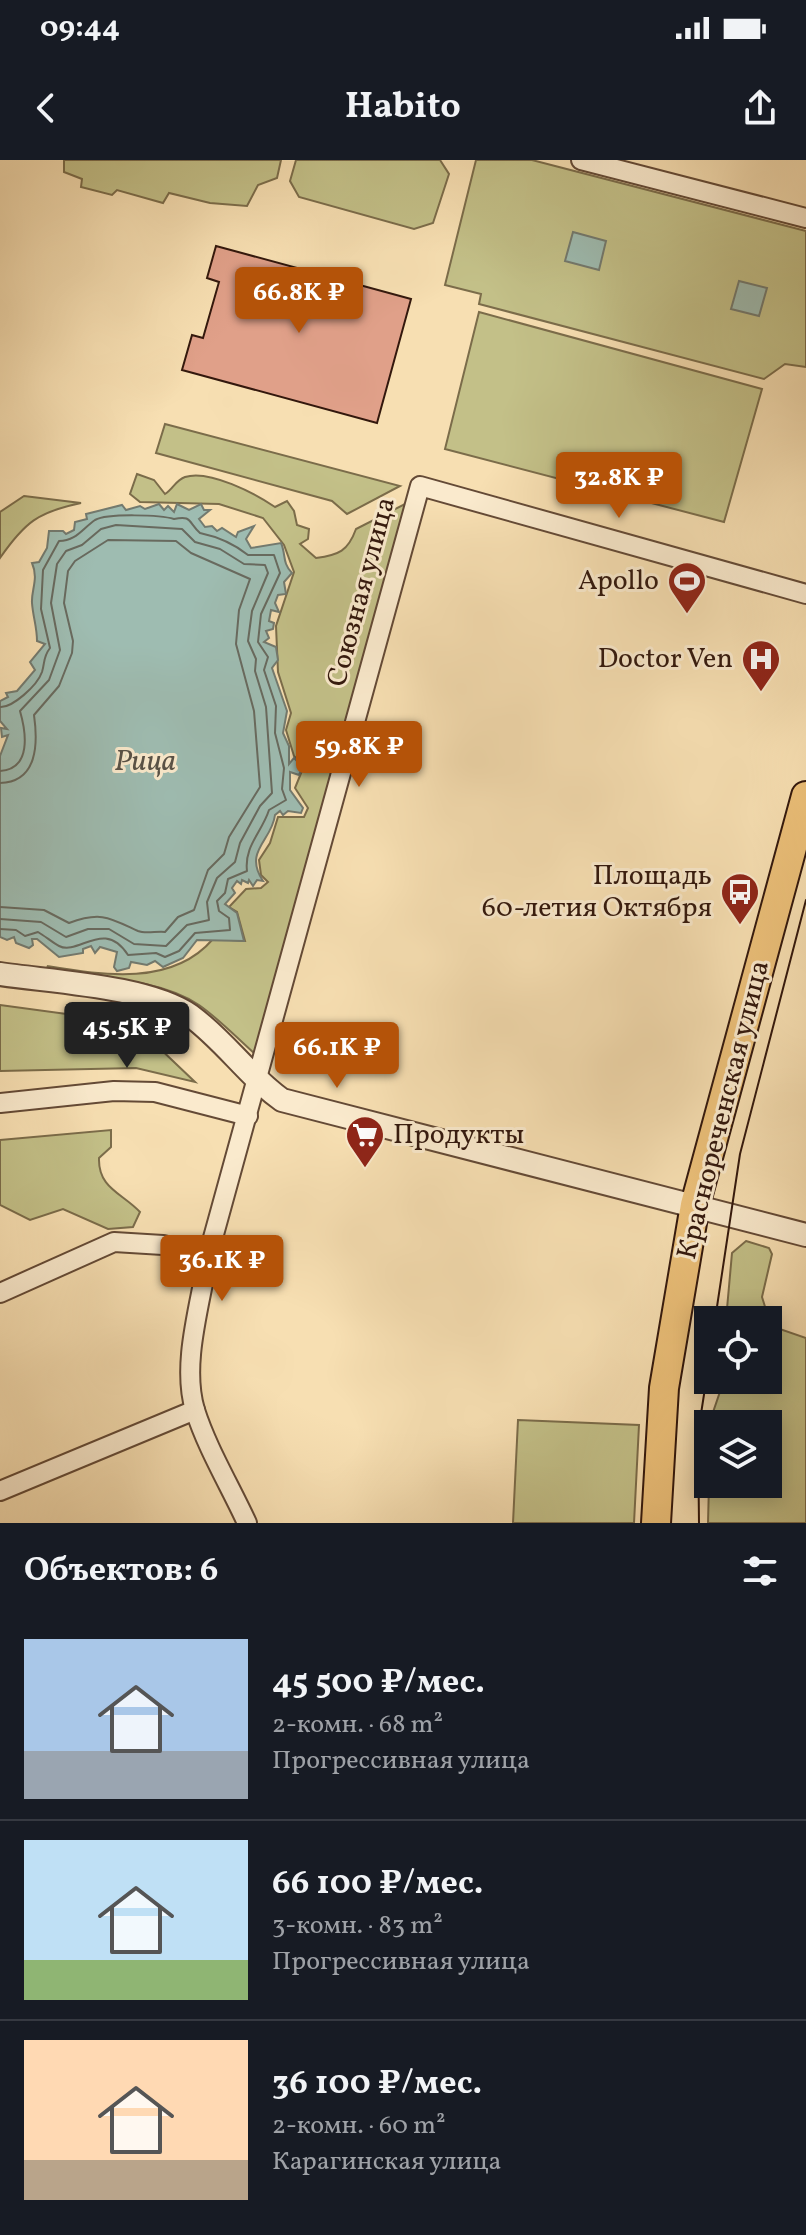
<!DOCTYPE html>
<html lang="ru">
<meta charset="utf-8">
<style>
:root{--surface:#171b24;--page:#20242c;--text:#f1f3f6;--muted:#9ea1a6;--line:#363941;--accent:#b45309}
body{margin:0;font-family:Vollkorn,serif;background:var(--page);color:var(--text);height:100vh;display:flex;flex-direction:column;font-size:30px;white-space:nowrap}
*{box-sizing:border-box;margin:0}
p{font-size:26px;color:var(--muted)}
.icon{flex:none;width:44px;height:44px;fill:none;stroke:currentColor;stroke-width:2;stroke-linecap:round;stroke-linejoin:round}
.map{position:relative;height:1363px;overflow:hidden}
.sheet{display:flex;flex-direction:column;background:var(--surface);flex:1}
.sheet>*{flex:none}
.buttons{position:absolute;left:694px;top:1146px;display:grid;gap:16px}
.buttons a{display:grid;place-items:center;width:88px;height:88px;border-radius:0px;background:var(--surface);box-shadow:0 4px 20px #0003;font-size:40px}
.price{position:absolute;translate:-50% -68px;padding:0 18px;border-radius:8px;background:var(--accent);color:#fff;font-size:26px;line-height:52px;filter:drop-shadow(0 2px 4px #0008)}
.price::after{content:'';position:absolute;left:50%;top:48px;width:24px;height:18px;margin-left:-12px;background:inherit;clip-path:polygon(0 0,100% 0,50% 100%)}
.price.on{background:#222;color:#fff}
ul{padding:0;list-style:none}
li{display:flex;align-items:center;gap:24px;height:200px;padding:0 24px}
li+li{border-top:2px solid var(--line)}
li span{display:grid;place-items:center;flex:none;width:224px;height:160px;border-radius:0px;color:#555}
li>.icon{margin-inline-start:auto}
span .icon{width:96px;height:96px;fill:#fffc;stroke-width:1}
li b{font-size:34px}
h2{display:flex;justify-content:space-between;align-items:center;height:96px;padding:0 24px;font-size:34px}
.status{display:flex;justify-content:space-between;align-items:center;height:56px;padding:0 40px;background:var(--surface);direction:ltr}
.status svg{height:22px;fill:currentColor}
header{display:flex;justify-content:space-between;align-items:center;height:104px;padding:0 24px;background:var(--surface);font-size:36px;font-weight:700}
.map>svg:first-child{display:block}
.green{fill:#c3c088;stroke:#7b6c4a;stroke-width:2}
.water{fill:#9ebcb1;stroke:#737a6f;stroke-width:2}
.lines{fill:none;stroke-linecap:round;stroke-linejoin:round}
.shore{stroke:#686a5f;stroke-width:2}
.building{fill:#e0a089;stroke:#33180d;stroke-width:2}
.minor-casing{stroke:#644a36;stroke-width:22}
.tertiary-casing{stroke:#644a36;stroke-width:26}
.primary-casing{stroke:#33180d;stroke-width:32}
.minor{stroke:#faeacd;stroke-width:18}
.tertiary{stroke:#faeacd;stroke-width:22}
.primary{stroke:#ecc079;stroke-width:28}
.tram{stroke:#33180d;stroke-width:2}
.labels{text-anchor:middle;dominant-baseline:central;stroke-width:6;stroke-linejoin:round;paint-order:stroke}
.poi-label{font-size:28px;fill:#33180d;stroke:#faeacd;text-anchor:end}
.street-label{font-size:28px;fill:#33180d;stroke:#faeacd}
.water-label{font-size:30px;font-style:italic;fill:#585146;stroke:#faeacd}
</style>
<div class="status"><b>09:44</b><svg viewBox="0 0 49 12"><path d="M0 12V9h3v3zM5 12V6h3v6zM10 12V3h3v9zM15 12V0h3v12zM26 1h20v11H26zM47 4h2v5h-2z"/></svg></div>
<header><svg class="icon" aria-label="back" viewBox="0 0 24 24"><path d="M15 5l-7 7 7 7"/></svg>Habito<svg class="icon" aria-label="share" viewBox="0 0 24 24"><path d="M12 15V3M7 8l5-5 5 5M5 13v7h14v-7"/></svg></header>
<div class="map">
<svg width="806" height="1363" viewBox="0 0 806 1363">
<rect width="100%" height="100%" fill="#f7dfb2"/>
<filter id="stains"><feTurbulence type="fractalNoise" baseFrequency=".0025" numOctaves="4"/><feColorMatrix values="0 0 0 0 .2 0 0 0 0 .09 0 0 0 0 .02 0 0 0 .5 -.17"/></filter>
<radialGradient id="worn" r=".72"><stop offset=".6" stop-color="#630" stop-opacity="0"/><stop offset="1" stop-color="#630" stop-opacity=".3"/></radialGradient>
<g class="green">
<path d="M64,0H281L277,18L258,25L247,46L210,43L169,33L163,43L117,30L112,35L81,27L82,19L64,12Z"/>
<path d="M296,0H440L449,14L433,63L414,69L299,37L290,21Z"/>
<path d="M476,0H532L806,71V207L785,204L764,219L479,144L481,134L445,125Z"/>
<path d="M479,152L762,229L724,362L445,289Z"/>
<path d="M165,264L400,326L347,354L332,341L156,293Z"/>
<path d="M137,314L154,320L165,334C173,329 176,320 185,317C209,309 256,334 275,347L287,341L294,351L297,365L309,369L308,379L300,384L316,398C339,395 348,391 356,369L409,342L255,894C237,878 219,859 199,845C158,818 102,819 55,812L47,806C102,815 172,827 213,779L245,781L237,752L229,747L246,729L261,728L268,722L261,715L259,700L270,683L278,657H304L308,648L295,628L304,606L294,596L286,570L291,553L278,512L276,466L294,412L284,385L263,358L219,344L140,342L130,334Z"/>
<path d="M24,336L81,343C38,352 25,362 0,398V352Z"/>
<path d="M0,845L133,863L195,922L136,908L0,911Z"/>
<path d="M111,970V987L99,998C98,1028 122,1033 140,1052L133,1067L108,1069L63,1049L30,1060L0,1045V980Z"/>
<path d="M746,1081L769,1088L772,1094L762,1137L771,1166L806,1178V1363H708L709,1324H768V1264H709L724,1220H768V1160H726L732,1093Z"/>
<path d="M518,1260L639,1265L634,1363H513Z"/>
</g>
<g class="water">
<path d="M573,72L606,81L599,110L565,101Z"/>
<path d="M739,121L767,128L759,156L731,149Z"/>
<path d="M159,344L164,350L168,346L174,352L177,344L189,350L201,344L204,350H210L199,359L205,367L212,366L217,371L222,368L236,377L238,372L254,366L246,379L251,388L281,383C286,394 282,403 292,413L284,422L286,434L278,435L275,443L279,452L271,450L269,461L274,463L273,469L266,471L269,478L264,482L276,487L278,500L272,508L287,551L283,573L289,586V604L294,598L303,607L299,615L290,612V630L303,648L301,653L288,651L283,655L280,651L275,655C272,681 243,691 263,721L257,720L253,726L249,720L248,723L242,720L241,724L237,721L232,728L235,733L225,744L237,753L244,781L197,780L183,798L163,807L155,801L147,805L131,802L129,808L117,811L114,807L117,792L100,787L95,793L91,786L83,789V793L59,797L37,779H32L33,785L29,788L16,783L14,777L7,780L0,777V596L8,575L2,577L1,568L7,569L0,561V541L8,537L6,533L17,531L35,510L30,502L45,484L37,481C37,467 33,457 32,443C31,430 39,419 32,403L39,402L47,388L49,371H63L66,374L74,370L75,362L87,359L86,354L122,345L126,350L140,346L145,349Z"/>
</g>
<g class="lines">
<g class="shore">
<path d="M0,547C12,548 37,526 42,512C45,502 43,497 50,488L41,449L43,410L59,381C76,381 82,369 95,360C108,353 161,355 174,359C192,355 188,362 200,373C219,377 233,383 248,395H274L280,413L261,454L258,482L268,497L264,510L276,546L275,573L284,608L282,629L286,640L269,650C262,672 244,686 247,711L228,719L225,733L217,741L219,751L229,758L230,770L195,773L179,791L165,797L156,793L128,795C104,758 79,796 59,786C53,783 45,776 38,772L25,776L16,770L0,769"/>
<path d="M0,611C32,609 26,572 20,551L49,520L60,490L51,443L57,404L66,391L82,385L101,369L116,365L182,369L195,382L220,389L244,404L265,405L268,413L252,451L248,481L256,499L255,511L266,547L272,633L260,646L240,683L235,702L217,718L207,742L209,760L187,765L166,786L134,784L109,769H88L66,777L41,762L0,759"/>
<path d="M0,623C38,622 38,583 34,555L59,526L72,493L73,481L64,443L68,411L75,401L108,380L176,381L191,393L250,419L239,450L236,484L254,551L260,627L229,677L224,694L208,710L194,750L178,757L165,772C157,771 145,774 138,771C110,758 101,751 69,763L44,750L0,747"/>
</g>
</g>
<path class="building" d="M216,86L411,139L377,263L182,210L192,175L203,178L219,122L207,118Z"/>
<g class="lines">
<g class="minor-casing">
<g id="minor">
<path d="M581,0L806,58"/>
<path d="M0,943L114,931L155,932L248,956"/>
<path d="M0,1133L114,1082L163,1085L208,1096"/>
<path d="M0,1331L195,1250"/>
<path d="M247,1363C230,1326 207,1288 195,1250C181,1203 201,1143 208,1096L420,326L806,434"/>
</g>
</g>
<g class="tertiary-casing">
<path id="tertiary" d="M0,814C54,822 148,826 191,856C225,881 248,916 282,940L806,1075"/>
</g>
<g class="primary-casing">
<path id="primary" d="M656,1363L664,1228L695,1045L806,636"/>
</g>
<use href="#minor" class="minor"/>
<use href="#tertiary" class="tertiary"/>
<use href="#primary" class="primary"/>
<g class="tram">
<path d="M715,1160L740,994L806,740"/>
<path d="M699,1363L698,1273L708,1209"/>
</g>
</g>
<defs>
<g id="stadium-pin" transform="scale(2)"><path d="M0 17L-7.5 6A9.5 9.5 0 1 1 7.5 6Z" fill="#8f2418" stroke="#faeacd"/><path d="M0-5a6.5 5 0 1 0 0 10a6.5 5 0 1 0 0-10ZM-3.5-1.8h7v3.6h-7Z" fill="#fff"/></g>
<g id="hospital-pin" transform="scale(2)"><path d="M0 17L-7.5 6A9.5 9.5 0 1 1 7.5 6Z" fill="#8f2418" stroke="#faeacd"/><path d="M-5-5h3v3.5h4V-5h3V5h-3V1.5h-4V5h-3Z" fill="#fff"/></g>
<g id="bus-pin" transform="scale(2)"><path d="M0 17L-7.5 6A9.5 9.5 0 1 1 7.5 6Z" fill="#8f2418" stroke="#faeacd"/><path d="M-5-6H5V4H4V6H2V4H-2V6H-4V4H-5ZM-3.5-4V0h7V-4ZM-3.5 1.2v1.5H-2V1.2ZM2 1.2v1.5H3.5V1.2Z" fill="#fff"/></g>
<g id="supermarket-pin" transform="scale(2)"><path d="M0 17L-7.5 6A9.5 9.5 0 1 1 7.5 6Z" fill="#8f2418" stroke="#faeacd"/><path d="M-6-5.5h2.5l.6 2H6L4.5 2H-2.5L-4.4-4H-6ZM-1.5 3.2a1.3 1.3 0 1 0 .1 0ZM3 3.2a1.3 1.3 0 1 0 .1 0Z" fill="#fff"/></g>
</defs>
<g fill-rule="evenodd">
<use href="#stadium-pin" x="687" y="421"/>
<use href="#hospital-pin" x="761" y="499"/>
<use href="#bus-pin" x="740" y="732"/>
<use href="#supermarket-pin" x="365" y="975"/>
</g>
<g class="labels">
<g class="poi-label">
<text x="659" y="421">Apollo</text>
<text x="733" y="499">Doctor Ven</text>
<text x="712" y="716">Площадь<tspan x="712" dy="32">60-летия Октября</tspan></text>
<text x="393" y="975" text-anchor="start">Продукты</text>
</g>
<g class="street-label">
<text transform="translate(362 432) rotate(-75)">Союзная улица</text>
<text transform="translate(724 950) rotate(-76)">Краснореченская улица</text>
</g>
<g class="water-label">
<text x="145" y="602">Рица</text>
</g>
</g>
<rect width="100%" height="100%" filter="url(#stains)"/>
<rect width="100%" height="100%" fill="url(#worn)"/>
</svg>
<div class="buttons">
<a><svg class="icon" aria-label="locate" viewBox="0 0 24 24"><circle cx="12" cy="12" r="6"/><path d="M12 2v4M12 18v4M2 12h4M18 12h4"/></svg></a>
<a><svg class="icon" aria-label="layers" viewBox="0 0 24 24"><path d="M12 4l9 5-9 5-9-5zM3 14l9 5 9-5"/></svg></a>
</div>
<b class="price" style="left:299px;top:175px">66.8K ₽</b>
<b class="price" style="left:619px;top:360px">32.8K ₽</b>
<b class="price" style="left:359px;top:629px">59.8K ₽</b>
<b class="price on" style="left:127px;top:910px">45.5K ₽</b>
<b class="price" style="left:337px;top:930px">66.1K ₽</b>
<b class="price" style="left:222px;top:1143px">36.1K ₽</b>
</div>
<section class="sheet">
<h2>Объектов: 6<svg class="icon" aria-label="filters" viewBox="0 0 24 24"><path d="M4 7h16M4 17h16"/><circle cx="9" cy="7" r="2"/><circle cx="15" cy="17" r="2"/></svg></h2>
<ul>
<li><span style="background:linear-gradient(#a9c7e8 70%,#9aa5b1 0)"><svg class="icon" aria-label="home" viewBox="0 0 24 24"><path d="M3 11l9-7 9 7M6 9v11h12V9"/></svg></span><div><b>45 500 ₽/мес.</b><p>2-комн. · 68 m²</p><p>Прогрессивная улица</p></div></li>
<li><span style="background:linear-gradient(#bfe0f5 75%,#8fb573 0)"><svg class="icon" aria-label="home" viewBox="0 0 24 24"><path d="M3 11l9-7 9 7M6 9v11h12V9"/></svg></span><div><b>66 100 ₽/мес.</b><p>3-комн. · 83 m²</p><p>Прогрессивная улица</p></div></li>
<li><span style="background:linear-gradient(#ffd9b3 75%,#b9a48a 0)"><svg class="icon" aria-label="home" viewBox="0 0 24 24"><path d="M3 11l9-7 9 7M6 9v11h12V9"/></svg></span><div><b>36 100 ₽/мес.</b><p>2-комн. · 60 m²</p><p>Карагинская улица</p></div></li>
</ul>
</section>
